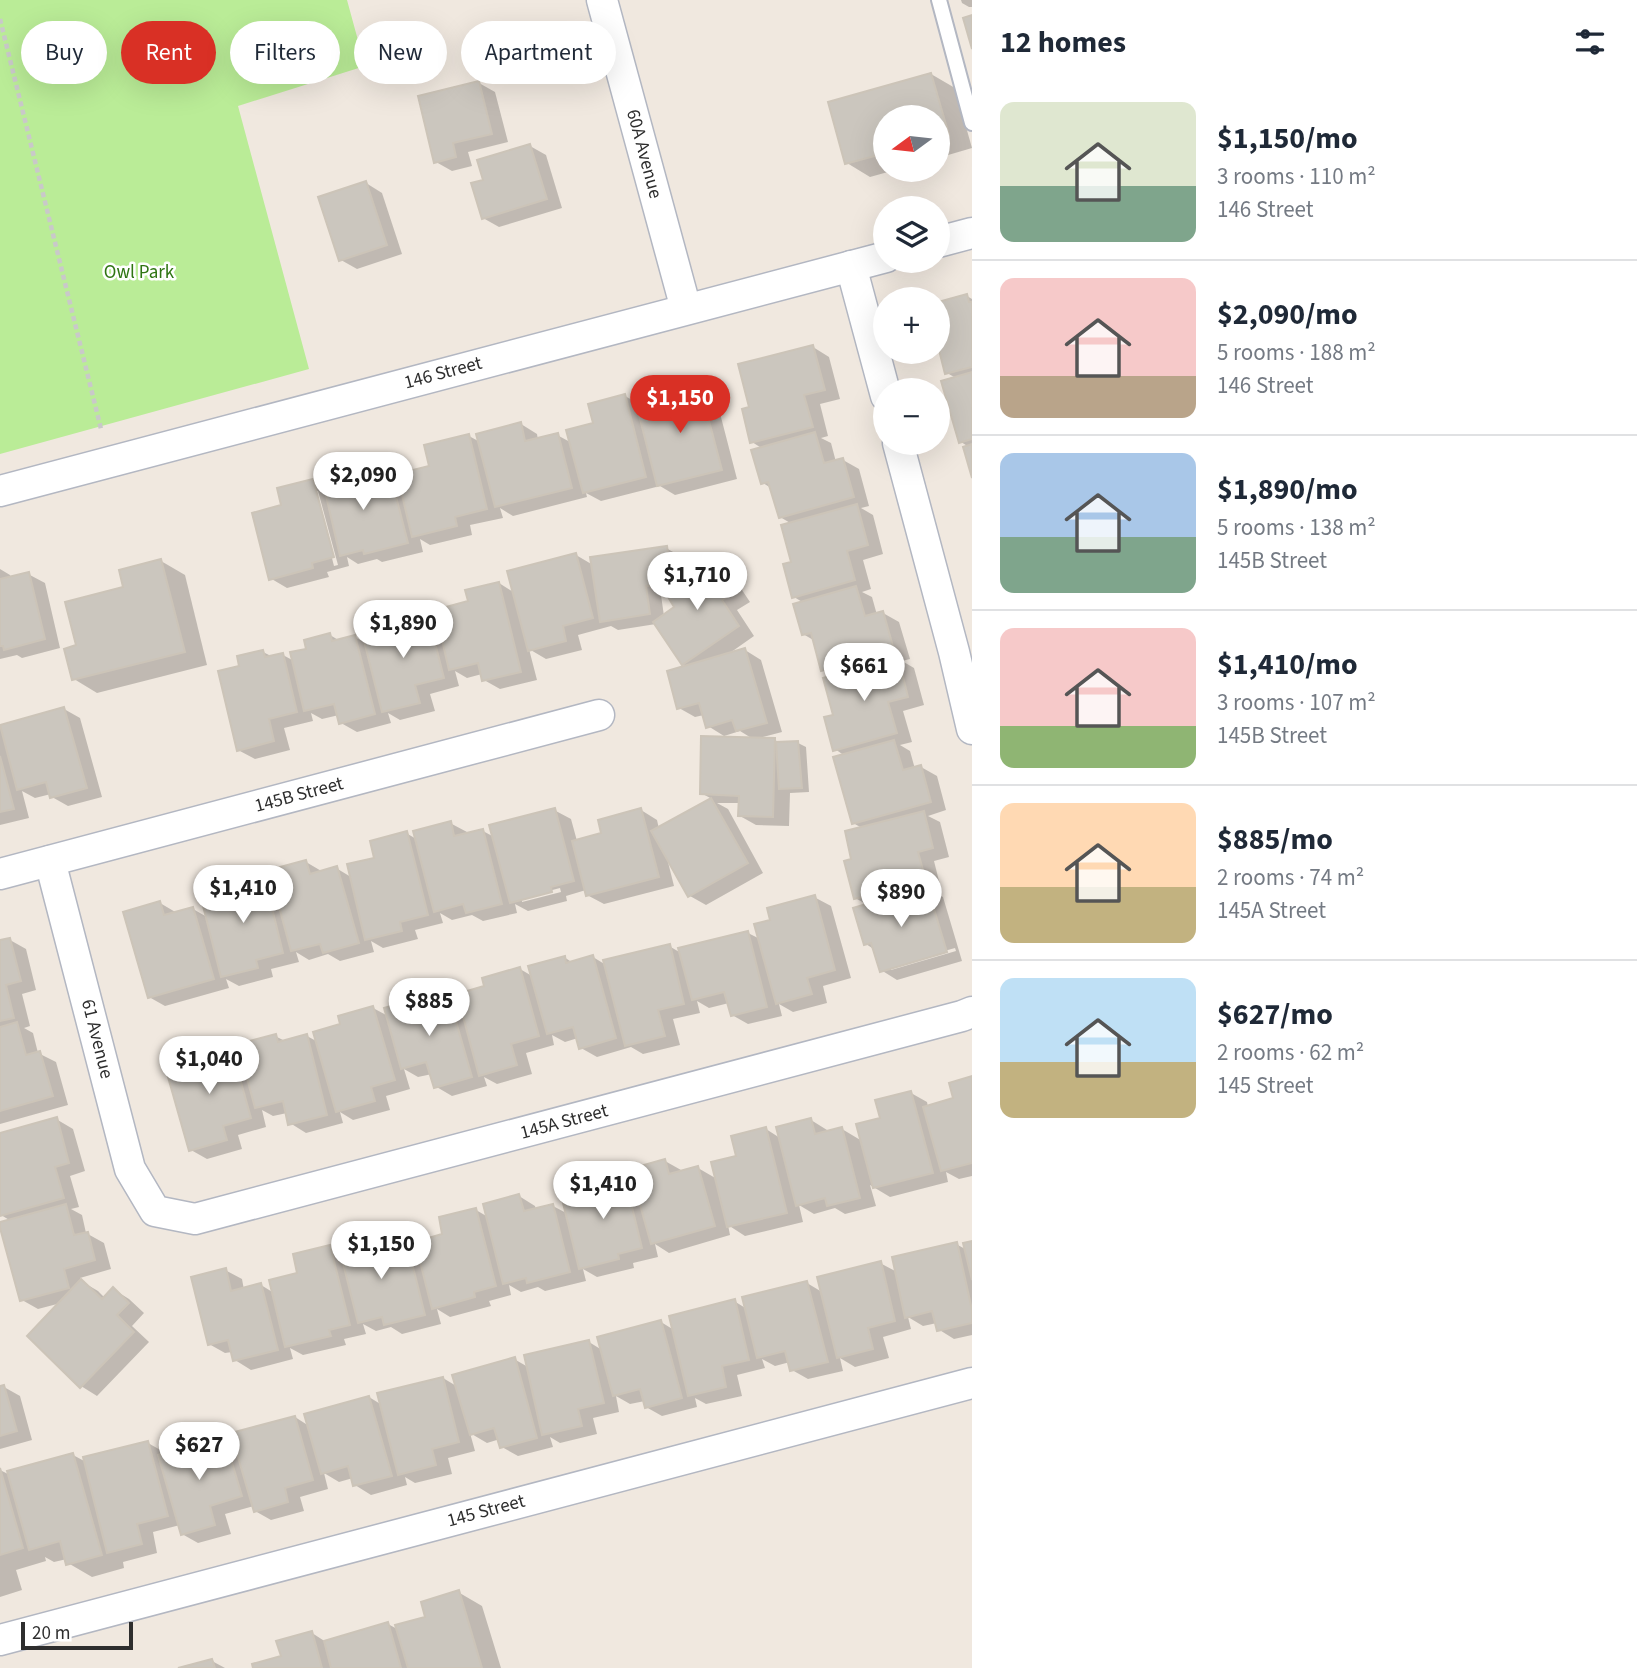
<!DOCTYPE html>
<meta charset="utf-8">
<style>
:root{--surface:#fff;--page:#f6f6f7;--text:#1f2937;--muted:#747a83;--line:#e0e1e3;--accent:#d93025}
body{margin:0;font-family:"Source Sans 3",sans-serif;background:var(--page);color:var(--text);height:100vh;display:flex;flex-direction:column;font-size:26px;white-space:nowrap}
*{box-sizing:border-box;margin:0}
p{font-size:23px;color:var(--muted)}
.icon{flex:none;width:38px;height:38px;fill:none;stroke:currentColor;stroke-width:2;stroke-linecap:round;stroke-linejoin:round}
.map{position:relative;flex:1;overflow:hidden}
.drawer{display:flex;flex-direction:column;background:var(--surface);width:665px}
.drawer>*{flex:none}
.guide{position:absolute;left:21px;top:21px;width:665px;height:63px;display:flex;gap:14px}
.needle{width:46px;rotate:255deg}
.fabs{position:absolute;left:873px;top:105px;display:grid;gap:14px}
.fabs a{display:grid;place-items:center;width:77px;height:77px;border-radius:50%;background:var(--surface);box-shadow:0 7px 28px #0002;font-size:35px}
.scale{position:absolute;left:21px;bottom:18px;width:112px;box-sizing:border-box;padding-left:7px;border:4px solid #2e2e2e;border-top:0;font-size:19px;line-height:24px;white-space:nowrap;color:#2e2e2e;-webkit-text-stroke:5px #fff;paint-order:stroke}
.price{position:absolute;translate:-50% -60px;padding:0 16px;border-radius:24px;background:#fff;color:#222;font-size:23px;line-height:46px;filter:drop-shadow(0 2px 4px #0008)}
.price::after{content:'';position:absolute;left:50%;top:42px;width:21px;height:16px;margin-left:-10px;background:inherit;clip-path:polygon(0 0,100% 0,50% 100%)}
.price.current{background:var(--accent);color:#fff}
ul{padding:0;list-style:none}
li{display:flex;align-items:center;gap:21px;height:175px;padding:0 28px}
li+li{border-top:2px solid var(--line)}
li span{display:grid;place-items:center;flex:none;width:196px;height:140px;border-radius:14px;color:#555}
li>.icon{margin-inline-start:auto}
span .icon{width:84px;height:84px;fill:#fffc;stroke-width:1}
li b{font-size:30px}
h2{display:flex;justify-content:space-between;align-items:center;height:84px;padding:0 28px;font-size:30px}
.tag{padding:0 24px;border-radius:32px;background:var(--surface);box-shadow:0 7px 28px #0002;font-size:24px;line-height:63px}
.tag.current{background:var(--accent);color:#fff}
main{display:flex;flex:1;min-height:0}
.map>svg:first-child{display:block}
.green{fill:#baec97}
.shadow{fill:#0003;fill-rule:evenodd}
.building{fill:#cbc6be;stroke:#ccc4b8;stroke-width:2}
.lines{fill:none;stroke-linecap:round;stroke-linejoin:round}
.service-casing{stroke:#b3b7c2;stroke-width:18}
.minor-casing{stroke:#b3b7c2;stroke-width:33}
.path{stroke:#c9c9c9;stroke-width:4.5;stroke-dasharray:5 3.5;stroke-linecap:butt}
.service{stroke:#fff;stroke-width:14}
.minor{stroke:#fff;stroke-width:30}
.labels{text-anchor:middle;dominant-baseline:central;stroke-width:5;stroke-linejoin:round;paint-order:stroke}
.street-label{font-size:19px;fill:#2e2e2e;stroke:#fff}
.park-label{font-size:19px;fill:#2f7513;stroke:#fff}
</style>
<main>
<div class="map">
<svg width="972" height="1668" viewBox="0 0 972 1668">
<rect width="100%" height="100%" fill="#f0e8df"/>
<path class="green" d="M0,0H347L365,66L238,106L309,369L0,454Z"/>
<g class="shadow">
<path d="M961,0H972V7H969L962,3Z"/>
<path d="M931,74L955,88L972,148L938,158V117H886V170H895L870,177L847,163L830,103Z"/>
<path d="M479,83L495,92L508,142L468,152L472,166L452,171L436,162Z"/>
<path d="M530,146L546,155L562,208L499,227L483,218L486,181Z"/>
<path d="M366,183L382,193L402,254L357,269L341,260Z"/>
<path d="M967,296L972,299V472L969,447L961,442L956,378L947,373L938,339V304Z"/>
<path d="M813,347L829,357L840,399L820,404L828,436L821,438L831,443L836,462L843,460L859,469L869,506L861,508L873,515L883,554L863,560L871,589L862,592L872,597L877,615L883,613L899,622L910,659L902,661L914,668L924,705L903,711L912,742L900,745L910,751L915,769L921,767L937,776L946,810L928,816L940,822L949,857L934,861L941,889L933,892L943,897L962,961L897,980L881,970L875,950L866,944L868,905L855,898L853,860L862,828L853,823L845,756L835,749L834,676L822,669L815,641L803,634L804,603L794,597L792,524L780,517L771,488L763,483V449L752,442L751,409ZM955,948L956,951L891,970V966Z"/>
<path d="M698,381L714,390L737,479L675,495L660,486L601,501L586,493L587,497L513,516L500,508L503,518L470,525L472,535L430,545L420,539L423,552L382,562L377,559L358,564L347,557L349,566L327,572L329,577L287,588L270,578L283,507L313,481L326,488L356,468L372,477L374,483L391,479L401,484L431,467L469,436L480,442L521,424L537,434L538,440L557,435L572,443L595,424L625,396L641,405L643,412L667,406ZM315,491H318L338,565L334,566Z"/>
<path d="M666,548L682,557L685,578L711,560L728,569L750,602L737,610L754,636L727,655L745,650L761,660L782,732L759,738L775,740L782,744L798,743L806,747L809,792L790,793L789,826L756,825L740,816L741,803H717L728,809L763,873L706,905L690,896L667,858L674,886L604,904L587,895L586,890L566,896L567,901L528,911L515,904L517,913L483,921L472,915L452,920L440,913L443,923L415,930L418,939L383,948L371,941L374,952L340,961L328,954L309,960L296,952L299,962L271,969L273,977L239,986L226,979L229,988L165,1006L149,997L160,903L177,913L193,909L207,917L230,897L262,873L273,879L306,862L323,872L336,868L351,877L406,833L418,840L450,823L467,832V835L483,831L494,837L554,810L571,819L577,841L603,835L641,810L657,820L659,829L712,799L701,793L753,739L740,731L724,736L708,726L704,715L695,717L679,708L688,667L683,664L656,624L618,630L611,626L578,635L582,650L546,659L529,649L537,680L500,689L484,680L482,674L467,678L455,671L459,686L430,694L435,711L400,720L388,713L391,723L357,732L341,723L339,715L322,719L311,713L313,721L284,728L290,750L255,759L238,750L241,667L263,652L273,657L283,655L294,661L330,635L340,641L355,637L367,644L426,613L439,620L470,603L499,583L515,593L576,555L593,565ZM668,594L677,607L664,616L661,595ZM560,888L561,892L522,902V898Z"/>
<path d="M161,561L185,575L207,665L97,693L74,679L78,647L125,589Z"/>
<path d="M0,569L10,575L11,578L28,574L45,583L60,648L22,658L17,655L0,659Z"/>
<path d="M64,709L80,718L102,797L68,806L52,797L51,794L35,798L22,791L29,818L0,825V726Z"/>
<path d="M814,897L831,906L851,978L823,986L827,1003L793,1012L779,1004L782,1016L748,1024L732,1015L729,1003L709,1008L697,1001L700,1013L673,1019L680,1045L643,1054L631,1047L597,1057L581,1048L578,1038L565,1042L552,1035L554,1045L526,1053L532,1074L497,1084L484,1077L487,1086L452,1096L435,1086L432,1074L418,1077L404,1069L410,1089L386,1096L390,1110L353,1120L340,1112L343,1123L306,1133L290,1123L287,1113L273,1116L262,1110L266,1127L238,1135L242,1149L207,1159L191,1150L199,1063L229,1045L242,1052L275,1036L285,1041L307,1036L318,1042L342,1025L373,1008L388,1016L447,991L460,999L486,988L520,969L532,976L564,957L573,963L593,957L606,965L669,946L681,953L748,933L760,939L772,921Z"/>
<path d="M10,940L26,949L36,990L22,994L30,1026L24,1028L33,1033L38,1053L56,1062L68,1105L0,1124V942Z"/>
<path d="M972,1078V1176L959,1179L946,1172L948,1182L890,1197L870,1185L876,1206L845,1214L835,1208L814,1214L799,1205L803,1222L745,1236L728,1225L730,1235L669,1253L655,1244L658,1257L633,1263L634,1268L597,1277L583,1269L586,1281L545,1291L538,1287L521,1292L509,1285L511,1295L489,1301L491,1306L450,1317L437,1309L441,1324L402,1334L391,1327L376,1331L363,1324L366,1334L344,1339L346,1345L303,1355L290,1348L293,1359L251,1370L235,1360L232,1352L225,1353L209,1344L225,1270L242,1279L244,1290L261,1285L274,1293L299,1274L330,1247L343,1254L373,1236L389,1245L390,1249L406,1245L419,1252L445,1236L476,1210L488,1217L519,1196L535,1206L536,1210L553,1206L568,1214L592,1197L622,1172L635,1179L665,1161L681,1170L682,1172L698,1168L717,1179L766,1129L780,1138L811,1120L827,1130L828,1133L842,1129L862,1141L882,1119L911,1093L927,1102L928,1107L956,1100Z"/>
<path d="M56,1119L73,1129L85,1171L70,1176L79,1207L71,1209L82,1215L86,1233L104,1243L111,1269L80,1278L81,1281L98,1291L105,1298L113,1289L129,1299L144,1313L132,1326L149,1342L97,1396L81,1386L61,1303L38,1309L22,1300L11,1221L1,1215L0,1212V1135Z"/>
<path d="M972,1243V1335L954,1339L938,1329L937,1323L923,1326L908,1317L911,1329L883,1337L889,1358L855,1367L840,1358L843,1371L808,1379L792,1370L790,1362L775,1366L762,1359L765,1368L737,1375L742,1396L706,1404L695,1398L697,1407L662,1416L646,1407L645,1401L630,1404L616,1396L619,1412L593,1418L597,1434L560,1443L550,1437L553,1447L518,1456L502,1447L500,1439L487,1443L470,1433L475,1451L448,1458L452,1474L415,1483L405,1477L407,1485L371,1495L355,1485L353,1478L339,1482L324,1473L328,1489L300,1497L304,1511L271,1520L255,1511L254,1506L225,1514L231,1534L198,1543L182,1534L180,1525L153,1532L157,1553L123,1562L124,1568L92,1577L68,1563L67,1559L54,1562L45,1557L46,1561L16,1570L22,1590L0,1597V1470L10,1475L73,1455L86,1462L148,1443L164,1452L165,1455L224,1438L236,1445L295,1417L309,1426L369,1397L382,1405L443,1378L458,1387L514,1359L528,1367L589,1342L602,1350L661,1322L674,1330L734,1301L747,1309L807,1283L822,1292L880,1263L897,1272L956,1244L967,1250Z"/>
<path d="M0,1387H4L20,1396L32,1440L0,1449Z"/>
<path d="M458,1592L482,1606L501,1668H255L283,1657L312,1633L326,1642L388,1624L399,1630L427,1618Z"/>
<path d="M212,1661L225,1668H185Z"/>
</g>
<g class="building">
<path d="M972,15V49L963,18Z"/>
<path d="M931,73L949,135L938,138V117H886V153L845,164L828,102Z"/>
<path d="M479,81L492,134L453,143L456,157L434,163L418,96Z"/>
<path d="M530,144L547,199L482,219L471,183L483,180L477,160Z"/>
<path d="M366,181L387,245L339,261L318,197Z"/>
<path d="M967,294L969,302H972V367L945,374L938,346V302Z"/>
<path d="M813,345L825,390L804,395L813,427L750,443L742,409L749,407L738,364Z"/>
<path d="M972,372V439L959,443L941,381Z"/>
<path d="M698,379L722,470L657,486L638,411L665,404L661,388Z"/>
<path d="M625,394L646,477L583,493L566,430L593,423L588,404Z"/>
<path d="M521,422L525,441L558,433L572,488L495,507L476,434Z"/>
<path d="M815,432L824,463L843,458L854,497L779,518L768,482L761,484L751,450Z"/>
<path d="M469,434L487,509L455,517L457,526L412,537L397,474L429,466L424,445Z"/>
<path d="M972,444V478L963,447Z"/>
<path d="M356,466L361,484L391,477L408,543L364,554L363,550L340,556L321,474Z"/>
<path d="M313,479L334,557L312,563L313,568L269,580L252,513L281,505L277,488Z"/>
<path d="M857,504L868,545L847,551L855,580L792,598L783,564L791,562L781,525Z"/>
<path d="M667,546L672,583L646,586L650,614L600,622L590,557Z"/>
<path d="M576,553L593,618L563,626L566,641L528,651L507,571Z"/>
<path d="M711,558L735,592L722,600L739,626L682,665L653,622L674,607L664,590Z"/>
<path d="M161,559L185,652L72,680L64,649L76,645L65,602L123,587L119,570Z"/>
<path d="M29,572L45,639L4,650L3,646H0V579Z"/>
<path d="M499,582L521,672L482,681L478,663L449,670L435,610L468,601L465,590Z"/>
<path d="M856,586L865,616L883,611L894,650L821,671L811,633L802,635L793,604Z"/>
<path d="M427,611L444,678L415,685L420,703L382,712L362,633L387,626L386,621Z"/>
<path d="M330,633L332,641L355,635L375,714L339,724L334,704L304,711L290,652L306,649L304,640Z"/>
<path d="M745,648L767,723L736,731L732,720L706,728L699,703L677,709L667,671Z"/>
<path d="M263,650L265,657L283,653L297,712L269,719L274,741L237,751L218,671L239,666L237,656Z"/>
<path d="M898,657L908,697L888,702L897,733L833,751L824,717L833,715L823,678Z"/>
<path d="M64,707L87,788L50,798L46,782L17,790L0,725Z"/>
<path d="M701,736L775,738L773,817L738,816L739,796L700,794Z"/>
<path d="M894,740L903,770L921,765L931,802L852,824L833,757Z"/>
<path d="M798,741L802,788L779,789L776,742Z"/>
<path d="M0,756L14,809L0,812Z"/>
<path d="M711,798L748,863L688,897L651,831Z"/>
<path d="M555,808L574,881L551,887L552,892L510,903L489,825Z"/>
<path d="M641,808L659,877L586,896L572,841L601,833L598,820Z"/>
<path d="M924,811L933,848L918,852L926,881L854,899L844,861L851,859L845,831Z"/>
<path d="M451,821L454,836L483,829L502,904L466,913L463,904L434,912L413,831Z"/>
<path d="M407,831L428,915L400,922L402,931L365,940L347,864L374,858L370,841Z"/>
<path d="M306,860L310,874L337,866L359,943L323,953L320,944L291,951L269,870Z"/>
<path d="M263,871L283,953L256,960L258,968L221,977L202,902L228,895L224,881Z"/>
<path d="M927,886L947,952L880,972L871,943L864,945L853,908Z"/>
<path d="M815,895L835,970L807,978L812,994L776,1004L754,924L770,920L767,908Z"/>
<path d="M160,901L164,915L193,907L214,979L148,998L123,912Z"/>
<path d="M748,931L767,1007L731,1016L724,992L692,1000L678,948Z"/>
<path d="M10,938L21,981L6,985L14,1018L0,1021V940Z"/>
<path d="M670,944L684,1004L658,1010L665,1036L625,1046L603,960Z"/>
<path d="M593,955L616,1038L579,1049L573,1027L547,1034L528,966L565,956L566,963Z"/>
<path d="M520,967L539,1036L511,1044L517,1065L479,1076L457,994L484,986L482,978Z"/>
<path d="M447,990L472,1077L434,1088L426,1062L401,1069L384,1008Z"/>
<path d="M373,1006L395,1080L371,1087L375,1101L336,1112L313,1032L340,1024L338,1016Z"/>
<path d="M17,1022L26,1055L40,1051L53,1096L0,1111V1027Z"/>
<path d="M276,1034L278,1042L307,1034L327,1115L288,1125L283,1101L255,1108L238,1044Z"/>
<path d="M230,1043L251,1118L223,1126L227,1140L189,1151L166,1070L197,1062L194,1053Z"/>
<path d="M972,1076V1163L941,1171L923,1107L953,1098L949,1083Z"/>
<path d="M911,1091L933,1173L873,1188L856,1124L880,1118L875,1100Z"/>
<path d="M57,1117L69,1163L55,1167L64,1198L0,1216V1133Z"/>
<path d="M811,1118L815,1134L842,1127L860,1198L827,1206L825,1198L796,1206L776,1127Z"/>
<path d="M766,1127L787,1213L727,1227L711,1162L736,1156L731,1136Z"/>
<path d="M665,1159L669,1174L698,1166L715,1226L651,1244L630,1169Z"/>
<path d="M623,1170L642,1248L618,1254L619,1259L579,1269L563,1203L590,1196L586,1179Z"/>
<path d="M519,1194L524,1211L553,1204L570,1272L527,1283L526,1278L503,1284L483,1204Z"/>
<path d="M66,1204L74,1235L88,1232L95,1260L64,1269L69,1288L20,1301L0,1228V1222Z"/>
<path d="M476,1208L496,1286L474,1292L475,1297L432,1309L415,1242L442,1234L439,1217Z"/>
<path d="M373,1234L377,1250L407,1243L425,1315L384,1325L382,1317L358,1323L338,1243Z"/>
<path d="M972,1241V1280L963,1243Z"/>
<path d="M957,1242L972,1310V1323L937,1331L932,1311L905,1318L892,1257Z"/>
<path d="M330,1245L350,1325L329,1330L331,1336L285,1347L269,1280L297,1273L293,1254Z"/>
<path d="M881,1261L895,1321L868,1328L873,1349L837,1358L817,1277Z"/>
<path d="M226,1268L231,1291L261,1283L278,1350L233,1361L228,1340L208,1345L191,1277Z"/>
<path d="M81,1279L102,1299L113,1287L129,1303L117,1315L134,1332L80,1388L27,1336Z"/>
<path d="M807,1281L828,1362L790,1371L785,1351L757,1358L742,1297Z"/>
<path d="M735,1299L749,1360L722,1366L726,1387L688,1396L669,1316Z"/>
<path d="M661,1320L682,1398L645,1408L640,1389L613,1396L597,1337Z"/>
<path d="M589,1340L604,1403L578,1409L582,1426L542,1435L524,1355Z"/>
<path d="M515,1357L537,1438L500,1448L494,1428L470,1435L452,1375Z"/>
<path d="M443,1377L459,1442L432,1449L436,1465L398,1475L377,1393Z"/>
<path d="M4,1385L17,1431L0,1436V1386Z"/>
<path d="M369,1396L392,1476L353,1486L348,1466L321,1474L304,1414Z"/>
<path d="M295,1416L313,1480L285,1488L288,1502L254,1512L231,1433Z"/>
<path d="M224,1436L242,1496L210,1506L215,1525L181,1535L158,1455Z"/>
<path d="M148,1441L168,1516L137,1524L142,1544L107,1553L83,1457Z"/>
<path d="M73,1453L102,1555L66,1565L60,1541L29,1550L7,1471Z"/>
<path d="M0,1468L23,1548L0,1555Z"/>
<path d="M459,1590L482,1668H408L395,1625L425,1617L421,1602Z"/>
<path d="M388,1622L401,1668H331L324,1641Z"/>
<path d="M312,1631L322,1668H253L252,1664L281,1656L276,1641Z"/>
<path d="M212,1659L215,1668H178Z"/>
</g>
<g class="lines">
<g class="service-casing">
<path id="service" d="M939,0L972,123"/>
</g>
<g class="minor-casing">
<g id="minor">
<path d="M602,0L686,309"/>
<path d="M938,242L972,233"/>
<path d="M851,266L886,396"/>
<path d="M898,443L954,652L972,729"/>
<path d="M0,491L886,257"/>
<path d="M50,861L130,1169L155,1211L195,1219L962,1016L972,1012"/>
<path d="M0,874L599,715"/>
<path d="M0,1640L972,1383"/>
</g>
</g>
<path class="path" d="M0,19L101,429"/>
<use href="#service" class="service"/>
<use href="#minor" class="minor"/>
</g>
<g class="labels">
<g class="street-label">
<text transform="translate(644 154) rotate(75)">60A Avenue</text>
<text transform="translate(443 373) rotate(-15)">146 Street</text>
<text transform="translate(299 795) rotate(-15)">145B Street</text>
<text transform="translate(97 1039) rotate(76)">61 Avenue</text>
<text transform="translate(564 1122) rotate(-15)">145A Street</text>
<text transform="translate(486 1511) rotate(-15)">145 Street</text>
</g>
<g class="park-label">
<text x="139" y="272">Owl Park</text>
</g>
</g>
</svg>
<div class="fabs">
<a><svg class="needle" viewBox="-14 -14 28 28"><path d="M0-13l5 13h-10z" fill="#e53935"/><path d="M0 13l5-13h-10z" fill="#747a83"/></svg></a>
<a><svg class="icon" aria-label="layers" viewBox="0 0 24 24"><path d="M12 4l9 5-9 5-9-5zM3 14l9 5 9-5"/></svg></a>
<a>+</a>
<a>−</a>
</div>
<div class="scale">20 m</div>
<b class="price current" style="left:680px;top:435px">$1,150</b>
<b class="price" style="left:363px;top:512px">$2,090</b>
<b class="price" style="left:697px;top:612px">$1,710</b>
<b class="price" style="left:403px;top:660px">$1,890</b>
<b class="price" style="left:864px;top:703px">$661</b>
<b class="price" style="left:243px;top:925px">$1,410</b>
<b class="price" style="left:901px;top:929px">$890</b>
<b class="price" style="left:429px;top:1038px">$885</b>
<b class="price" style="left:209px;top:1096px">$1,040</b>
<b class="price" style="left:603px;top:1221px">$1,410</b>
<b class="price" style="left:381px;top:1281px">$1,150</b>
<b class="price" style="left:199px;top:1482px">$627</b>
<div class="guide">
<a class="tag">Buy</a>
<a class="tag current">Rent</a>
<a class="tag">Filters</a>
<a class="tag">New</a>
<a class="tag">Apartment</a>
</div>
</div>
<section class="drawer">
<h2>12 homes<svg class="icon" aria-label="filters" viewBox="0 0 24 24"><path d="M4 7h16M4 17h16"/><circle cx="9" cy="7" r="2"/><circle cx="15" cy="17" r="2"/></svg></h2>
<ul>
<li><span style="background:linear-gradient(#dfe7d0 60%,#7fa58c 0)"><svg class="icon" aria-label="home" viewBox="0 0 24 24"><path d="M3 11l9-7 9 7M6 9v11h12V9"/></svg></span><div><b>$1,150/mo</b><p>3 rooms · 110 m²</p><p>146 Street</p></div></li>
<li><span style="background:linear-gradient(#f6c9c9 70%,#b9a48a 0)"><svg class="icon" aria-label="home" viewBox="0 0 24 24"><path d="M3 11l9-7 9 7M6 9v11h12V9"/></svg></span><div><b>$2,090/mo</b><p>5 rooms · 188 m²</p><p>146 Street</p></div></li>
<li><span style="background:linear-gradient(#a9c7e8 60%,#7fa58c 0)"><svg class="icon" aria-label="home" viewBox="0 0 24 24"><path d="M3 11l9-7 9 7M6 9v11h12V9"/></svg></span><div><b>$1,890/mo</b><p>5 rooms · 138 m²</p><p>145B Street</p></div></li>
<li><span style="background:linear-gradient(#f6c9c9 70%,#8fb573 0)"><svg class="icon" aria-label="home" viewBox="0 0 24 24"><path d="M3 11l9-7 9 7M6 9v11h12V9"/></svg></span><div><b>$1,410/mo</b><p>3 rooms · 107 m²</p><p>145B Street</p></div></li>
<li><span style="background:linear-gradient(#ffd9b3 60%,#c2b280 0)"><svg class="icon" aria-label="home" viewBox="0 0 24 24"><path d="M3 11l9-7 9 7M6 9v11h12V9"/></svg></span><div><b>$885/mo</b><p>2 rooms · 74 m²</p><p>145A Street</p></div></li>
<li><span style="background:linear-gradient(#bfe0f5 60%,#c2b280 0)"><svg class="icon" aria-label="home" viewBox="0 0 24 24"><path d="M3 11l9-7 9 7M6 9v11h12V9"/></svg></span><div><b>$627/mo</b><p>2 rooms · 62 m²</p><p>145 Street</p></div></li>
</ul>
</section>
</main>
